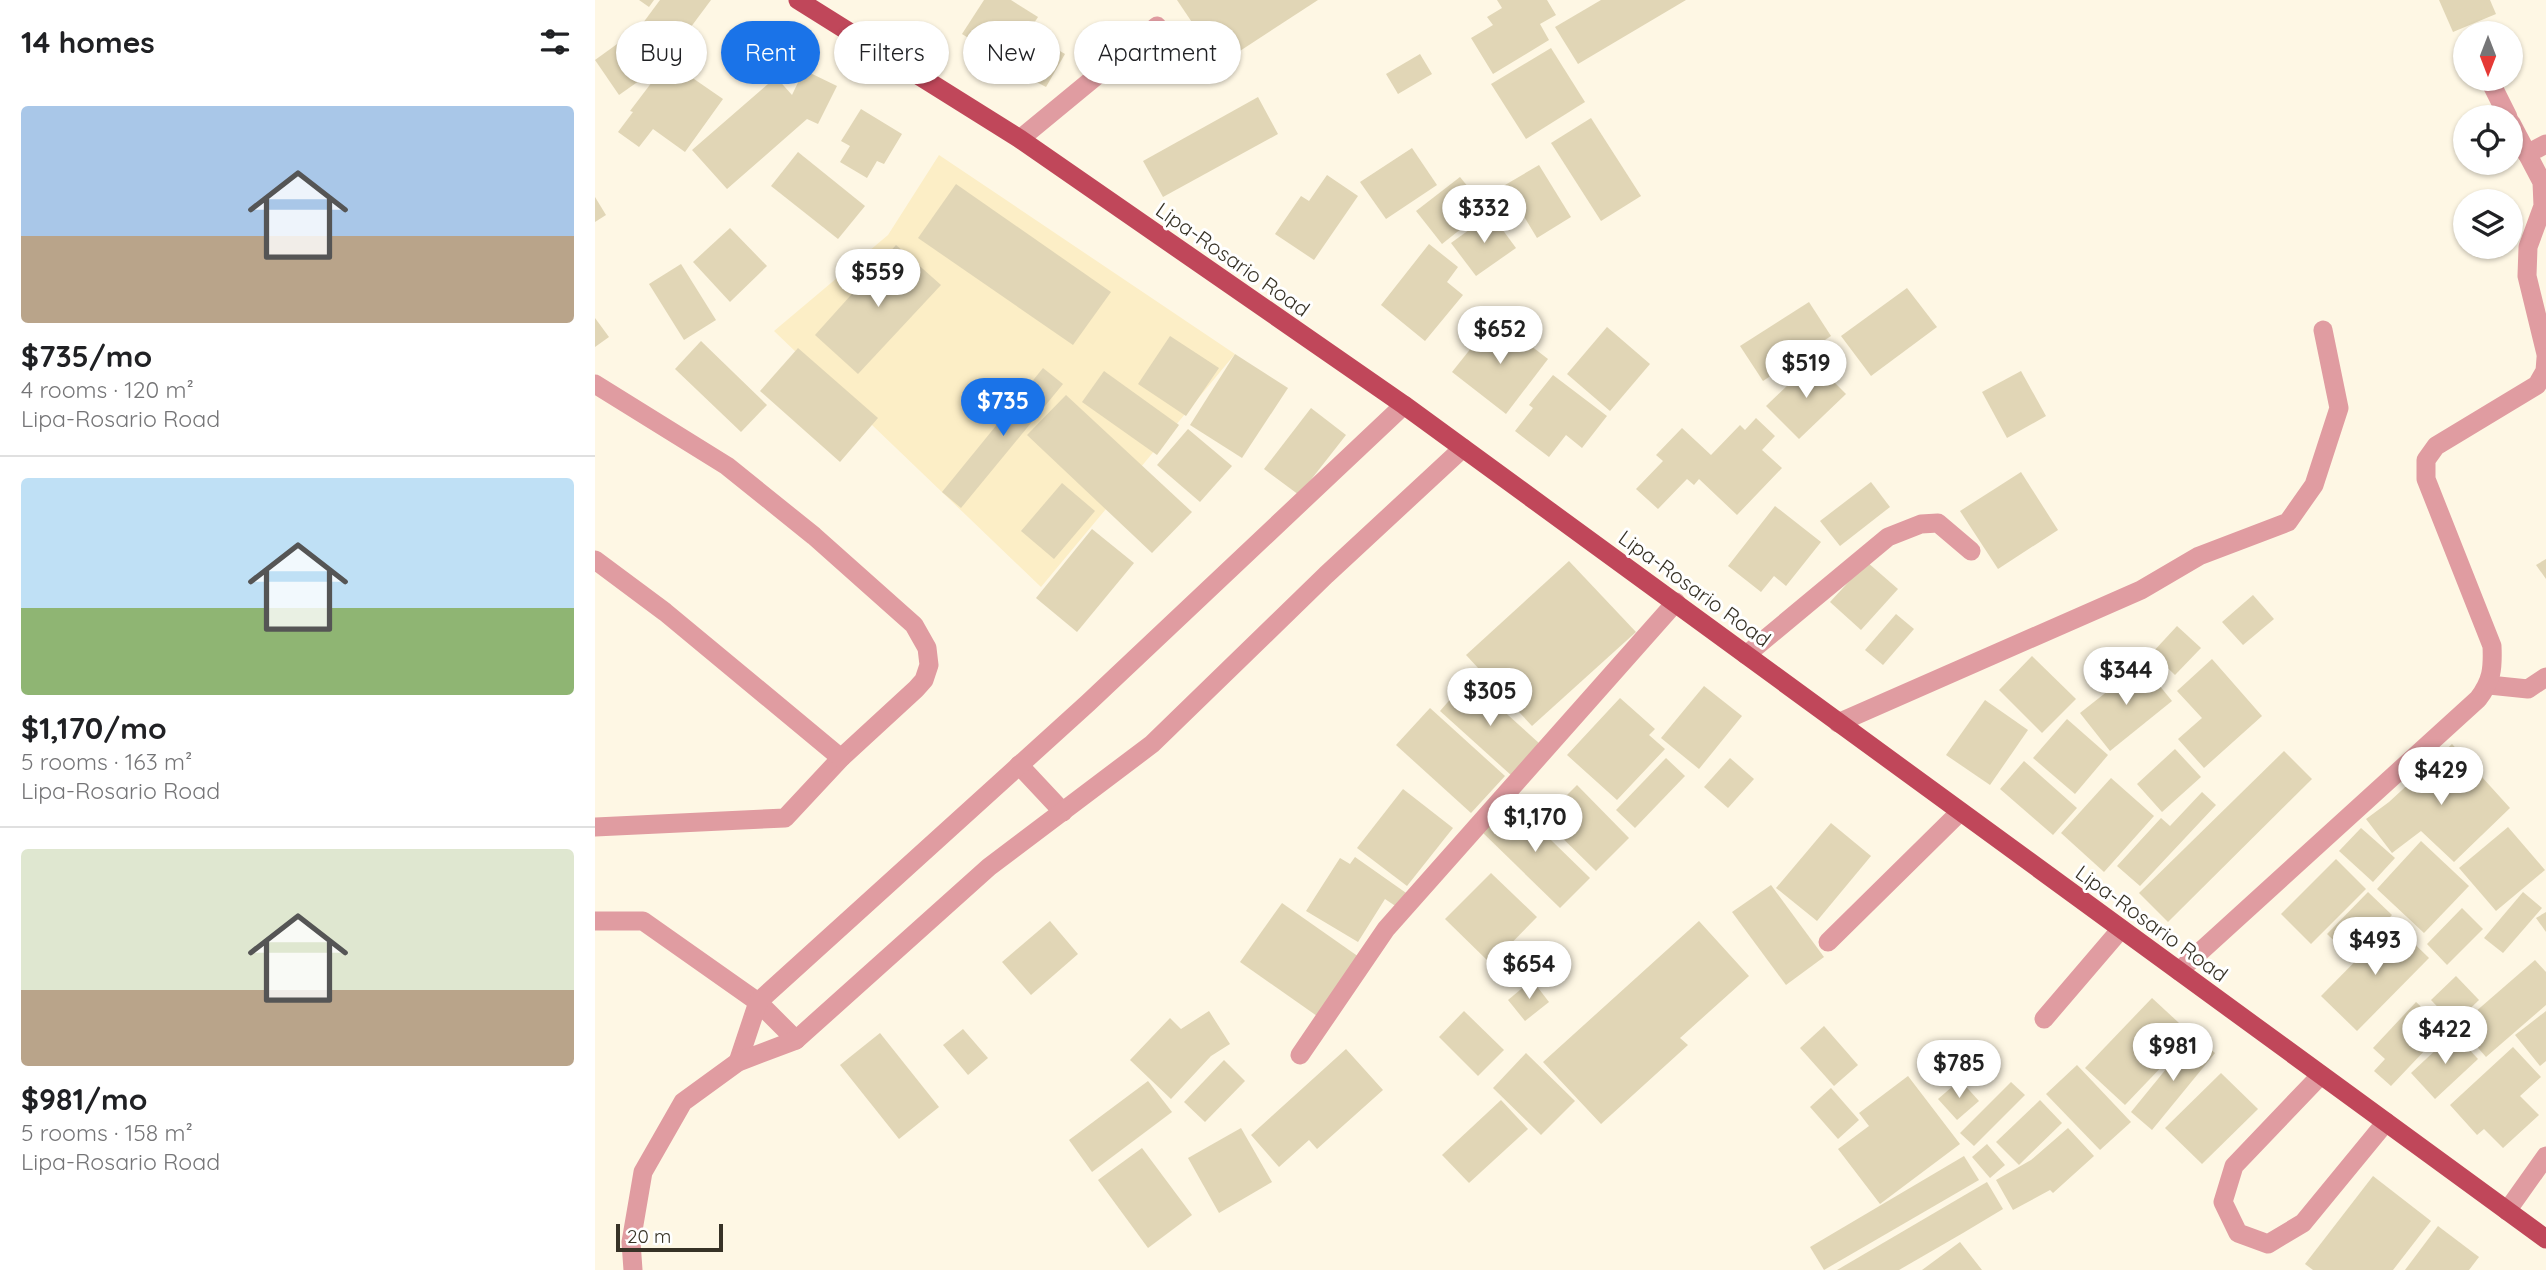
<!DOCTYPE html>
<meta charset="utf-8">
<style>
:root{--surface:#fff;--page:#f6f6f6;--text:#202124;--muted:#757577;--line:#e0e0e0;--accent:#1a73e8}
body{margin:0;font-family:Quicksand,sans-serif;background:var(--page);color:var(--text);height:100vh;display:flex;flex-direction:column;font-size:26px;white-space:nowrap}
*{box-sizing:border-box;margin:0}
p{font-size:23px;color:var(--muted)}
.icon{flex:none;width:38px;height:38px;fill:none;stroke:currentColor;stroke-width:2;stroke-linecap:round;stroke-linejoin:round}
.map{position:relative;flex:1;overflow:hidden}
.sheet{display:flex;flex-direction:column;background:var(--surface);width:595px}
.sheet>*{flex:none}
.guide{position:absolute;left:21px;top:21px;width:665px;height:63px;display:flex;gap:14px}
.needle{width:46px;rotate:180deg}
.buttons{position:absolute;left:1858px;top:21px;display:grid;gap:14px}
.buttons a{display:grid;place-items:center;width:70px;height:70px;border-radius:50%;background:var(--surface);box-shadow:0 2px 5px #0004;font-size:35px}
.scale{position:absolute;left:21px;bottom:18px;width:107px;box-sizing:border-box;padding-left:7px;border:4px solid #373226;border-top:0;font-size:19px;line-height:24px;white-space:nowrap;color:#373226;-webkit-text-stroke:5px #fff;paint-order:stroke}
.price{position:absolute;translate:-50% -60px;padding:0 16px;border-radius:24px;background:#fff;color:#222;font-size:23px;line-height:46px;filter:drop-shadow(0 2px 4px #0008)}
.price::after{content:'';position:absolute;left:50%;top:42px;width:21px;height:16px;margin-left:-10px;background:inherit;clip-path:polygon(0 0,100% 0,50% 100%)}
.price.active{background:var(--accent);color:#fff}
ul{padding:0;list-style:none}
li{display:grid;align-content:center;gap:14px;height:371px;padding:0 21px}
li+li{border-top:2px solid var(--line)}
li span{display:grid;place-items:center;height:217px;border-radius:7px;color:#555}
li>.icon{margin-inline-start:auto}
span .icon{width:126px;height:126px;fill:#fffc;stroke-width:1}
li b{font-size:30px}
h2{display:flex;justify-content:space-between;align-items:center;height:84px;padding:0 21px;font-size:30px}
.chip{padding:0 24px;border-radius:32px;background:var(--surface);box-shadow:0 2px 5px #0004;font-size:24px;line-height:63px}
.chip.active{background:var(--accent);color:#fff}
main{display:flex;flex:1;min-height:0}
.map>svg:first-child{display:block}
.built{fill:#fceec6}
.building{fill:#e1d6b6}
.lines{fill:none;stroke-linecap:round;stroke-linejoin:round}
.service{stroke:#e09ca1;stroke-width:19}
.minor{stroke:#e09ca1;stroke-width:19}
.primary{stroke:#c0475a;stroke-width:19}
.labels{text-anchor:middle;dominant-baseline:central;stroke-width:6;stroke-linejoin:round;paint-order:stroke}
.street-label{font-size:21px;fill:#373226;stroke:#fff}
</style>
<main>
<section class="sheet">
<h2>14 homes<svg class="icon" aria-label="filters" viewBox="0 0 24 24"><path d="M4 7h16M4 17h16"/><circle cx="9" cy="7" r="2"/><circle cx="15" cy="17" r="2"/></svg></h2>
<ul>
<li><span style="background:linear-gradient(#a9c7e8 60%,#b9a48a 0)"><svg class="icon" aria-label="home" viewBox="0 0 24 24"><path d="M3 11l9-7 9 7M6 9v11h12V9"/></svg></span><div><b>$735/mo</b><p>4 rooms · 120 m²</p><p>Lipa-Rosario Road</p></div></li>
<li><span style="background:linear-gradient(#bfe0f5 60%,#8fb573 0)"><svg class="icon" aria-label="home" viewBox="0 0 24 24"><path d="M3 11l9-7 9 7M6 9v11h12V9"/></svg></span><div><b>$1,170/mo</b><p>5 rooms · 163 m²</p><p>Lipa-Rosario Road</p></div></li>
<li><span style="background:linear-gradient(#dfe7d0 65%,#b9a48a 0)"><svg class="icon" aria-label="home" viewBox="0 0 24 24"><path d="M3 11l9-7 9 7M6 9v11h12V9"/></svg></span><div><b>$981/mo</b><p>5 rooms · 158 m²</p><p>Lipa-Rosario Road</p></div></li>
</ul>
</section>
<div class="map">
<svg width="1951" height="1270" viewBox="0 0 1951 1270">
<rect width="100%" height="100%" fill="#fef7e4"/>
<path class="built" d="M344,155L640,354L446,587L179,331L293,235Z"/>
<g class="building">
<path d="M44,0H59L54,7Z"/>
<path d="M65,0H116L78,51L45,27Z"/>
<path d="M389,0H416L443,17L413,63L367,34Z"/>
<path d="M582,0H723L625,64Z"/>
<path d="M902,0H952L961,15L945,24L954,40L898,74L876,38L898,25L892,17L907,8Z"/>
<path d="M1006,0H1091L983,64L960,27Z"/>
<path d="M1844,0H1895L1901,14L1858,32Z"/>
<path d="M36,34L61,69L24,95L0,60Z"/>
<path d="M441,37L470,54L451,87L421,71Z"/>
<path d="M956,48L990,102L931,139L896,84Z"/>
<path d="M825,54L837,74L803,94L791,74Z"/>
<path d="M73,61L128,99L90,152L58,129L44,147L23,132L38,112L35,111Z"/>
<path d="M209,70L242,86L223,124L212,119L132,189L97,150L181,77L197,95Z"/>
<path d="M663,97L683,134L568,197L548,161Z"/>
<path d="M266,109L307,134L289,164L282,161L272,178L245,162L255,146L246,141Z"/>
<path d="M996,118L1046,196L1006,221L956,143Z"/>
<path d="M817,148L842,185L791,219L765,182Z"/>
<path d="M203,152L270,206L243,239L176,186Z"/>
<path d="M944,165L976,217L942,238L910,185Z"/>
<path d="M732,175L763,196L719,260L680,234L706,196L714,201Z"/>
<path d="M865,177L891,209L847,244L821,211Z"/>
<path d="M361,184L516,292L478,345L323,238Z"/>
<path d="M0,197L11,215L0,222Z"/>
<path d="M896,214L921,248L881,276L856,243Z"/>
<path d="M135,228L172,266L135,302L98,262Z"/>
<path d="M834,244L863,267L852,282L868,295L830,341L786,305Z"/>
<path d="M301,245L346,285L263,374L220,335Z"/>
<path d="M86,264L121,320L89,340L54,284Z"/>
<path d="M1312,288L1342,327L1276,376L1246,336Z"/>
<path d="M1214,302L1236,336L1168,381L1145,346Z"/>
<path d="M0,318L14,337L0,347Z"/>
<path d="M900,318L953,359L911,414L857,372Z"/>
<path d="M1012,327L1055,364L1015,411L972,374Z"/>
<path d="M575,336L624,368L591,416L543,384Z"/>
<path d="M106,341L172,405L146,432L80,369Z"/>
<path d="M203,348L283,418L245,462L165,391Z"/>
<path d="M640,354L693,388L647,458L595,425Z"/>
<path d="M1218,361L1251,394L1204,439L1171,406Z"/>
<path d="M448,368L468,384L366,508L347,492Z"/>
<path d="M509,371L584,425L562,455L487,402Z"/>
<path d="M1426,371L1451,416L1412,438L1387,392Z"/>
<path d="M958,375L1012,416L987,448L971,435L954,457L920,431L938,408L934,405Z"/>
<path d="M471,395L597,512L557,553L432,435Z"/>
<path d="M716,408L751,435L704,495L669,469Z"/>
<path d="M1161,418L1180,436L1167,450L1187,468L1142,515L1104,479L1099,485L1092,479L1063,509L1041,489L1068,461L1061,455L1087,428L1116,455L1145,425L1150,430Z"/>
<path d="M593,429L637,466L605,502L562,465Z"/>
<path d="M1426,472L1463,530L1403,569L1365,511Z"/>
<path d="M1276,482L1295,507L1245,546L1225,521Z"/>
<path d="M467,483L500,511L459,559L426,531Z"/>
<path d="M1180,506L1226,542L1191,586L1179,576L1166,592L1133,566Z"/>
<path d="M497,529L539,563L482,632L441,598Z"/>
<path d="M1951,559V579L1941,565Z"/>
<path d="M974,561L1041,632L937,726L871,655Z"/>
<path d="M1272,562L1303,589L1266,630L1235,602Z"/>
<path d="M1658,595L1679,619L1648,645L1627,622Z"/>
<path d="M1301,614L1319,629L1288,665L1270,650Z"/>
<path d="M1582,626L1606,648L1580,675L1557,653Z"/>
<path d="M1437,656L1481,699L1447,733L1404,690Z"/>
<path d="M1617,659L1667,716L1609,768L1583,739L1607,718L1582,691Z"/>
<path d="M1547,664L1577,701L1515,751L1485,713Z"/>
<path d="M873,679L945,744L917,776L845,711Z"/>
<path d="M1109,686L1147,716L1104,769L1066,738Z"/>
<path d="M1025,698L1060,729L1054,735L1070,749L1022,800L972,755Z"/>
<path d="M1390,700L1433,730L1395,785L1351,755Z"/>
<path d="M835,708L910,776L876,813L801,745Z"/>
<path d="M1472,719L1513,755L1480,794L1438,758Z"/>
<path d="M1857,744L1915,808L1859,862L1826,831L1797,853L1771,819L1794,802Z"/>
<path d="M1580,749L1606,777L1567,812L1542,784Z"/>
<path d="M1689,751L1717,779L1573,922L1544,893Z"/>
<path d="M1071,758L1090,776L1040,828L1021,810Z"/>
<path d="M1135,758L1159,779L1133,808L1109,787Z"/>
<path d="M1429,761L1482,808L1458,835L1405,789Z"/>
<path d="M1516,778L1559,816L1509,872L1466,833Z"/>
<path d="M982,785L1034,838L1001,871L948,819Z"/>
<path d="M808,789L858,828L812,886L762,848Z"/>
<path d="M1607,792L1621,805L1545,886L1522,866L1566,818L1575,826Z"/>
<path d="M915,800L995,878L965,908L885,830Z"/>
<path d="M1236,823L1276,856L1222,921L1181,888Z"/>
<path d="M1913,827L1950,870L1901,911L1864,868Z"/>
<path d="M1766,828L1800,858L1778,882L1744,851Z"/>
<path d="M1826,841L1874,886L1829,933L1782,889Z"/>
<path d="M760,857L814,895L805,909L790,899L763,942L711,911L745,858L755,864Z"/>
<path d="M1741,859L1771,889L1716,944L1686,914Z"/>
<path d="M896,873L942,917L896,964L850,919Z"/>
<path d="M1176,885L1229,957L1191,985L1137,912Z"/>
<path d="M1773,892L1797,915L1756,957L1732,934Z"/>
<path d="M1928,892L1947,908L1908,953L1889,938Z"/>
<path d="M687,903L764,957L722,1016L645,962Z"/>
<path d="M1867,908L1888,929L1852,965L1832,944Z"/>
<path d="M1951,912V932L1941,918Z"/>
<path d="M455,921L483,954L436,995L407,962Z"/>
<path d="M1104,921L1154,976L1085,1038L1093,1045L1006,1124L948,1062Z"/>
<path d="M1798,923L1834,958L1762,1031L1726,996Z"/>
<path d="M1940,960L1951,972V1005L1891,1057L1864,1026Z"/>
<path d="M1861,976L1884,1000L1859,1024L1836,1000Z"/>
<path d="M937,980L954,1002L930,1021L913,1000Z"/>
<path d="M1557,998L1597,1035L1530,1105L1490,1068Z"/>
<path d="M1821,1002L1850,1029L1796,1086L1779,1071L1790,1059L1778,1048Z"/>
<path d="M614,1011L635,1044L616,1056L576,1099L535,1060L575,1018L586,1029Z"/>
<path d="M869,1011L909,1050L883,1076L844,1037Z"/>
<path d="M1951,1011V1061L1945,1066L1920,1035Z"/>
<path d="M1229,1026L1263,1065L1239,1086L1205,1048Z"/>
<path d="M368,1029L393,1058L373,1075L348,1045Z"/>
<path d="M285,1033L344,1107L304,1139L245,1065Z"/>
<path d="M1859,1033L1883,1059L1840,1099L1816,1073Z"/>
<path d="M1598,1036L1620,1053L1557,1130L1536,1112Z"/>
<path d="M1918,1047L1946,1077L1925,1096L1944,1115L1908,1148L1889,1129L1882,1135L1855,1105Z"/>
<path d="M751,1049L788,1090L722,1149L714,1140L684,1167L656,1135Z"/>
<path d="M931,1053L980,1101L946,1135L898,1088Z"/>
<path d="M629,1060L650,1081L610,1122L589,1102Z"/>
<path d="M1482,1065L1536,1122L1505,1150L1451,1094Z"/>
<path d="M1626,1073L1663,1109L1607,1164L1570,1128Z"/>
<path d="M1313,1076L1365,1144L1285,1204L1243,1149L1274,1126L1264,1113Z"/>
<path d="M1365,1080L1384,1101L1362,1120L1343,1099Z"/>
<path d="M553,1081L577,1112L497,1172L474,1140Z"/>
<path d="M1416,1082L1430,1095L1379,1146L1365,1133Z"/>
<path d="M1236,1088L1264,1120L1243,1139L1215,1107Z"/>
<path d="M906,1100L933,1129L874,1183L847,1155Z"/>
<path d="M1445,1100L1467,1123L1424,1165L1401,1142Z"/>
<path d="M646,1128L677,1182L624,1213L593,1158Z"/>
<path d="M1473,1128L1499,1156L1458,1193L1455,1190L1418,1210L1401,1180L1436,1160Z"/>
<path d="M1392,1144L1410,1165L1395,1178L1377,1157Z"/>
<path d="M547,1148L597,1215L553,1248L503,1180Z"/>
<path d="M1369,1156L1384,1180L1229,1270L1215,1247Z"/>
<path d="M1778,1176L1836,1221L1798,1270H1718L1710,1264Z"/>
<path d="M1392,1182L1408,1209L1368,1233L1304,1270H1242Z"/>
<path d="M1843,1226L1884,1257L1874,1270H1810Z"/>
<path d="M1365,1242L1387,1270H1327Z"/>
</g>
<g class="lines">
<g class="service">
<path d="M425,139L562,26"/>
<path d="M1151,655L1293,537L1326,524L1343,523L1376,551"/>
<path d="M1894,685L1933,689L1951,677"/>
<path d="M1243,723L1546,590L1604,556L1693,522L1719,485L1744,408L1728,330"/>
<path d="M1449,1019L1526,929"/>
<path d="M1726,1075L1639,1166L1628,1202L1643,1233L1673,1244L1708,1223L1791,1122"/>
<path d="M1912,1211L1951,1156"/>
</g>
<g class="minor">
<path d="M1894,79L1913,117"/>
<path d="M1916,123L1947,182L1948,206L1933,247L1932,276L1951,354"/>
<path d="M1932,154L1951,144"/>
<path d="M0,384L132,466L219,536L319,625L332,648L334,665L329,680L321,689L246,758L190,818L0,827"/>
<path d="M0,560L70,612L246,758"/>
<path d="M424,765L468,812"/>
<path d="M0,921H48L163,1002L201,1040"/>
<path d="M1233,942L1365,812"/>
<path d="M1584,971L1883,699C1897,681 1898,668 1897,646L1831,479V460L1841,446L1942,385L1950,371L1951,358"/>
<path d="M705,1055L791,929L1081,602"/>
<path d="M143,1062L163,1002L493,703L809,405"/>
<path d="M38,1270L36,1242L48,1172L88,1102L143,1062L201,1040L394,867L557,744L731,575L868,448"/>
</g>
<path class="primary" d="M203,0L425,139L809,405L1951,1239"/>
</g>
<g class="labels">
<g class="street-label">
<text transform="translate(638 259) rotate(35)">Lipa-Rosario Road</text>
<text transform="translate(1100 588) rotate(36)">Lipa-Rosario Road</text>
<text transform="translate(1557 923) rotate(36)">Lipa-Rosario Road</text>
</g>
</g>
</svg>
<div class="buttons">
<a><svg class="needle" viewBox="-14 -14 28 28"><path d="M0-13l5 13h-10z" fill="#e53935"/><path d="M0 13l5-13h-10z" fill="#757577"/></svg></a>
<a><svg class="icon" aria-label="locate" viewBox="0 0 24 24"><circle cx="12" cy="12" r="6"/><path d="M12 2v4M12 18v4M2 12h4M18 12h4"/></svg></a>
<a><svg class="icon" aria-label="layers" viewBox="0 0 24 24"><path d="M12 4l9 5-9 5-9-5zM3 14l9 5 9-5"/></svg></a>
</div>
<div class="scale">20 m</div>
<b class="price" style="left:889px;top:245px">$332</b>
<b class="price" style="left:283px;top:309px">$559</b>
<b class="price" style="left:905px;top:366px">$652</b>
<b class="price" style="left:1211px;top:400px">$519</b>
<b class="price active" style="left:408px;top:438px">$735</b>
<b class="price" style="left:1531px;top:707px">$344</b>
<b class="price" style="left:895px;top:728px">$305</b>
<b class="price" style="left:1846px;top:807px">$429</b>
<b class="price" style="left:940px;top:854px">$1,170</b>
<b class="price" style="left:1780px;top:977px">$493</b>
<b class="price" style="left:934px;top:1001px">$654</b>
<b class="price" style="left:1850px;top:1066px">$422</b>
<b class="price" style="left:1578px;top:1083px">$981</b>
<b class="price" style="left:1364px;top:1100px">$785</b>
<div class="guide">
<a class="chip">Buy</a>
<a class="chip active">Rent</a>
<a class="chip">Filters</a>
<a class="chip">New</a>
<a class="chip">Apartment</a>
</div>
</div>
</main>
